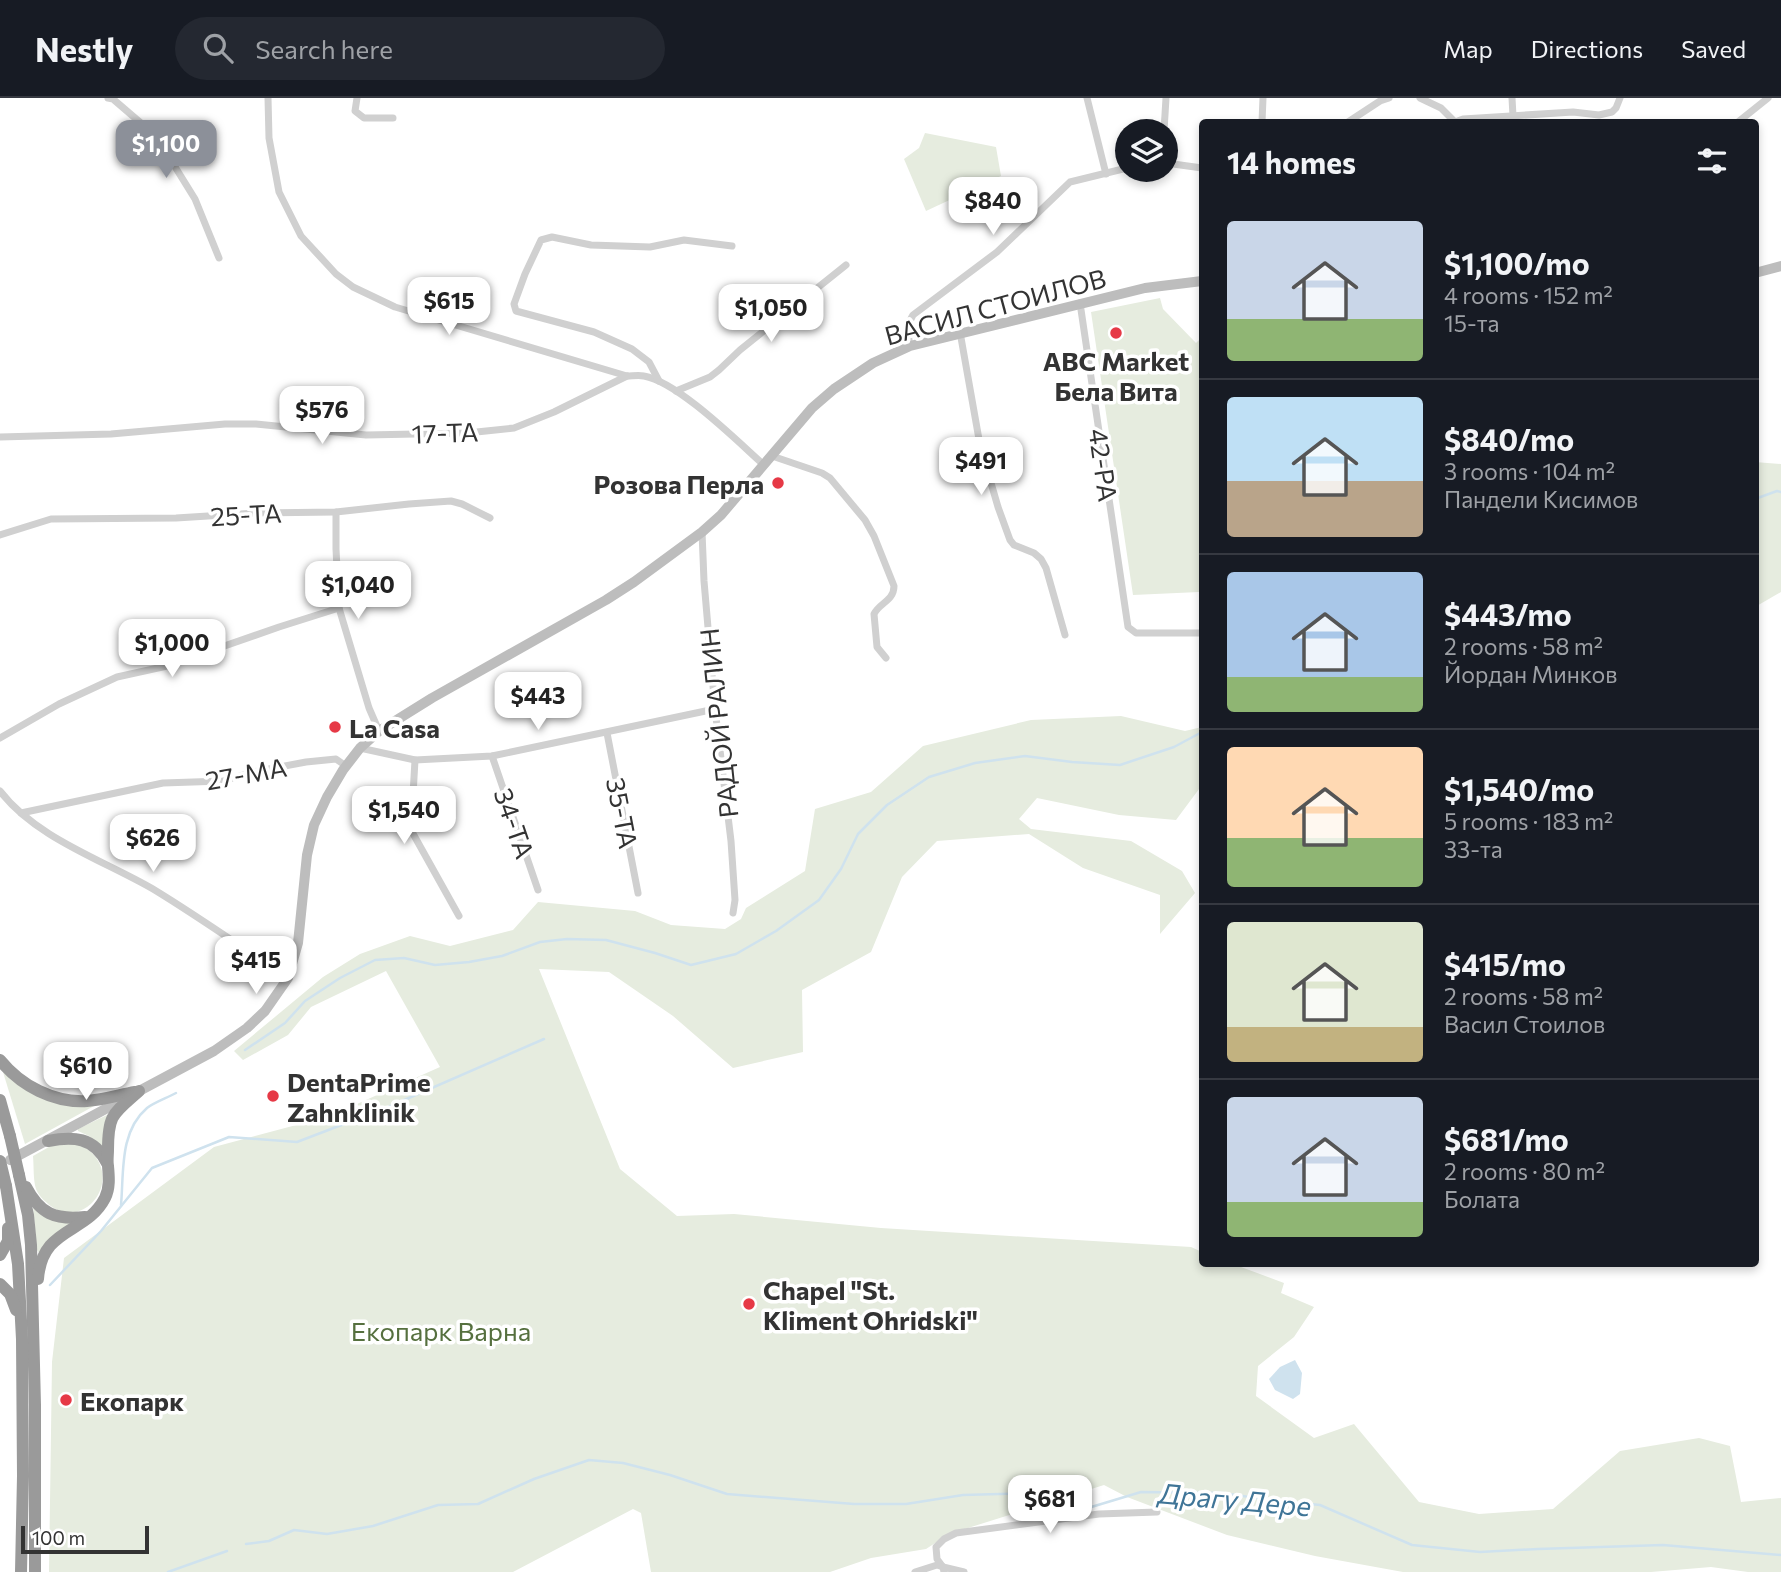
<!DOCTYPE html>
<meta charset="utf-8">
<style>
:root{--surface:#171b24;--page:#242831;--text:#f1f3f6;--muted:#9ea1a6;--line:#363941;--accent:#8c9099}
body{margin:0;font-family:Commissioner,sans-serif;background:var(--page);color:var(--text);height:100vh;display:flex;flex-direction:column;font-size:26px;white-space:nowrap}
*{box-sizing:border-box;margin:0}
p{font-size:23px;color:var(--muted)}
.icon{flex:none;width:38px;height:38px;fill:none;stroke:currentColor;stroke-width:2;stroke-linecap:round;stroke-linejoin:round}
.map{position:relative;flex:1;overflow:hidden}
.details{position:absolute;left:1199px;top:21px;width:560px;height:1148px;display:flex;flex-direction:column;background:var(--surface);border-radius:7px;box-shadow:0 4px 10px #0003}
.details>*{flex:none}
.fabs{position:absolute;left:1115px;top:21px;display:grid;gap:14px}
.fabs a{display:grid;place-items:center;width:63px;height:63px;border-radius:50%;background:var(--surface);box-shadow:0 4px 10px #0003;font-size:35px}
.scale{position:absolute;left:21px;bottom:18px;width:128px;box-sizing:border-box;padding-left:7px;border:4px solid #333;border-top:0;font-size:19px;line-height:24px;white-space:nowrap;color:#333;-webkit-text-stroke:5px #fff;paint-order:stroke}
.price{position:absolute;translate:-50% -60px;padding:0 16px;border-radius:14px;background:#fff;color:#222;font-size:23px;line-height:46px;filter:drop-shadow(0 2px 4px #0008)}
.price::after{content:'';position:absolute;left:50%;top:42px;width:21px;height:16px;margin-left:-10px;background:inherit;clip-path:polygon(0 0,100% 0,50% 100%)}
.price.active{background:var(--accent);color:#fff}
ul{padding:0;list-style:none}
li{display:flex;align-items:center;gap:21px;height:175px;padding:0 28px}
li+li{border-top:2px solid var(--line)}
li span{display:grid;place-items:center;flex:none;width:196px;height:140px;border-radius:7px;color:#555}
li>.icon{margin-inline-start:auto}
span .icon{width:84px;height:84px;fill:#fffc;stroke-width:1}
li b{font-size:30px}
h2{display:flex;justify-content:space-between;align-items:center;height:84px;padding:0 28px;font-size:30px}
header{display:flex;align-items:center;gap:42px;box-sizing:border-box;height:98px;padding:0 35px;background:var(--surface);border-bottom:2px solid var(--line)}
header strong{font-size:33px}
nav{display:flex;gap:38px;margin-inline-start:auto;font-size:24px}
.search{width:490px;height:63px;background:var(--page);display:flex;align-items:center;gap:18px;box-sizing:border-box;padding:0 24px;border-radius:38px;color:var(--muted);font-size:26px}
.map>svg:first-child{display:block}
.green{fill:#e6ecdf}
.water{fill:#cfe2ee}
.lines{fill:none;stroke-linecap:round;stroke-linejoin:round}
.stream{stroke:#cfe2ee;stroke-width:2.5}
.street{stroke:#d0d0d0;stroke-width:7}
.secondary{stroke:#bdbdbd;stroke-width:10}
.highway{stroke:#9a9a9a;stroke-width:12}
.highway-bridge{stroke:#9a9a9a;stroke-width:12}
.poi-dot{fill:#e63946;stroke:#fff;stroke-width:2.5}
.labels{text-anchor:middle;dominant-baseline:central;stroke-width:7;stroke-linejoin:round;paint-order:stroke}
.street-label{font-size:26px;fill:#333;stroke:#fff}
.poi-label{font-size:26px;font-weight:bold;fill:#333;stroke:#fff;text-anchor:start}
.park-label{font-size:26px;fill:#56703f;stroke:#fff}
.water-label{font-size:28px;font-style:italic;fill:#3f7597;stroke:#fff}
</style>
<header>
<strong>Nestly</strong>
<div class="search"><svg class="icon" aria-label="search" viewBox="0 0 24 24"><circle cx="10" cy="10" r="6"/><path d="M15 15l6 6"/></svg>Search here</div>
<nav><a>Map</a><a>Directions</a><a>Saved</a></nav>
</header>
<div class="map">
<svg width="1781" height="1474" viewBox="0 0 1781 1474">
<rect width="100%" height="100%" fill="#fff"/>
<g class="green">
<path d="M925,35L996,49L1001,78L926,113L904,61L919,50Z"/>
<path d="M1160,200L1163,211L1196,245L1202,239V497L1199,494L1133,497L1091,214Z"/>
<path d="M1755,364L1781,366V494L1755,509Z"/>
<path d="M1121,618L1185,633L1202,629V687L1176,722L1119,717L1037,700L1019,721L1031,731L1131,743L1182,773L1195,795L1160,836V797L1083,770L1029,736L937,743L902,779L871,854L802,892L803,954L733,970L673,918L609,874L539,871L620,1071L677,1118L734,1116L881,1130L1191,1149L1202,1154V1166H1233L1284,1185L1281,1195L1314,1209L1294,1239L1258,1268L1256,1298L1314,1340L1354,1326L1419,1404L1479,1416L1553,1411L1620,1353L1699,1340L1730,1348L1741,1404L1781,1400V1474H1748L1711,1469L1651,1474H1403L1315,1458L1227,1437L1127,1399L1104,1387L949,1436L926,1451L871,1460L830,1474H651L641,1415L633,1411L513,1474H49L52,1264L64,1160L214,1049L330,1018L440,969L386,873L311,909L288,937L243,962L234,953L323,879L360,856L410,838L450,848L513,832L538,804L635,813L671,827L725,831L741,821L746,810L805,773L815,711L871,694L923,648L1031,622Z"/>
<path d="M3,974L94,1008L25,1046Z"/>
<path d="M109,1016L103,1049L89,1038L78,1033V1031Z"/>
<path d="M73,1044C80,1047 87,1050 92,1055C123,1086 80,1137 46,1104C42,1101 38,1096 36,1091C33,1081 34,1069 33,1058L56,1045Z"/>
<path d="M33,1108L70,1125L39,1155L37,1152Z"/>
</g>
<path class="water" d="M1295,1262L1302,1275L1300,1296L1293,1301L1275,1292L1269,1281L1280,1269Z"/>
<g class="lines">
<g class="stream">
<path d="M1755,401L1777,393L1781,394"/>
<path d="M245,952L285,925L305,903L340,880L375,862L404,860L435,867L469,864L502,858L540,844L567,841L606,842L655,855L691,867L736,856L776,833L819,802L841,771L858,736L887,707L929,679L975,665L1025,658L1072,664L1120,667L1174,649L1202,634"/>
<path d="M121,1107C124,1075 119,1034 147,1010C155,1004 167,1000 176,995"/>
<path d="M50,1187L101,1133L152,1070L229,1039L297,1044L386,1010L544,941"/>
<path d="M246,1446L269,1443L294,1432L327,1436L373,1428L438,1407L478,1406L534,1381L589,1362L623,1365L670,1377L727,1396L854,1406H906L963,1397L1035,1395L1088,1410L1141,1394L1222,1395L1270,1402L1320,1407L1412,1447L1480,1454L1538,1451L1663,1447L1781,1457"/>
<path d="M168,1474L227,1453"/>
</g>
<g class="street">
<path d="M108,0L113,1L156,38L195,101L219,160"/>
<path d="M268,0L269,40L279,94L301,138L336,176L353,189L395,209L627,278C632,278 639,277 644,278C678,284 737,343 764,367"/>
<path d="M357,0L355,13L364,20H393"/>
<path d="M1087,0L1106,76"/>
<path d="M1420,0L1441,10L1455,24"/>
<path d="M1512,0L1513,18"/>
<path d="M1262,24L1263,0"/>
<path d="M1348,24L1380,3L1389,0"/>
<path d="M1455,24L1463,21L1573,14L1599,17L1612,14L1616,10L1620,0"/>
<path d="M1738,24L1768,0"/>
<path d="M1164,33L1166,0"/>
<path d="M1166,65L1202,70"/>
<path d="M1080,205L1128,529L1136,535H1202"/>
<path d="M960,234L980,347L998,409L1010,442L1014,447L1034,455L1041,461L1046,470L1065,537"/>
<path d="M910,248C908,236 906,228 913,217L997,154L1070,84L1127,70"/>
<path d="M659,283L649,264L632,251L594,234L516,213L514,206L525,176L541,142L552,139L591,147L650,149L684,142L732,148"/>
<path d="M676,293L710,279L719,272L740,252L846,167"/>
<path d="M0,339L111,336L225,326H256L366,337L467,335L514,330L554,314L627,278"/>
<path d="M772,358L822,375L830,380L865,422L874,438L894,488C894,503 879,505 874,516L877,549L886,560"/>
<path d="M336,414V451L339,510L369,610L379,633"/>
<path d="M702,434L704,483L715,611L731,743L735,802L733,815"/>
<path d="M0,437L51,421L176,420L257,415L336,414L409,406L451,403L462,406L490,420"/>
<path d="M607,635L638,795"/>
<path d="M0,640L59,606L117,579L167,568L279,529L339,510"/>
<path d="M360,650L415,662L492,658L715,611"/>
<path d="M492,658L538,792"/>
<path d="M415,662L411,732L459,818"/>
<path d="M0,693C36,740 103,762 153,791C199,819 243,850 288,880"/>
<path d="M21,715L163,685L223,683L253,674L306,664L336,661L346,668"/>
<path d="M943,1469L937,1461L936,1449L944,1441L956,1435L1099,1416L1157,1414"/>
<path d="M915,1474L937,1467L943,1469"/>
<path d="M944,1474L943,1469L964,1474"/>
</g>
<g class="secondary">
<path d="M1755,175L1781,168"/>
<path d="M10,1062L214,953L247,930L265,913L288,880L298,845L307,757L314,727L327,699L343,672L360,650L379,633L432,600L606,502L634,484L702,434L721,417L812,310L834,291L873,265L910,248L1145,190L1202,183"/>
</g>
<g class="highway">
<path d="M0,962C21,988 54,1005 87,1003C103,1002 119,997 135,994"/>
<path d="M0,1002L10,1038"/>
<path d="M48,1043C73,1038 94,1039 107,1065"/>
<path d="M19,1077L28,1117L31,1147L35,1307V1474"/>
<path d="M6,1088L18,1166L22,1241L23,1378L21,1474"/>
<path d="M26,1089C40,1116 55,1122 85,1119"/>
<path d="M0,1157L8,1143V1130"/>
<path d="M38,1181C42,1128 86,1137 105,1100C110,1090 109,1079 108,1068C107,1063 108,1057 108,1052C108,1016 113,1016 139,993"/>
<path d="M0,1186L10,1196L16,1212"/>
</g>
<g class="highway-bridge">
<path d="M10,1038L19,1077"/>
<path d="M0,1063L6,1088"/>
</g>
</g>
<g class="poi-dot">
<circle cx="1116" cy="235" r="7"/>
<circle cx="778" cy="385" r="7"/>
<circle cx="335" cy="629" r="7"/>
<circle cx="273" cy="998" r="7"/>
<circle cx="749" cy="1206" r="7"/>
<circle cx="66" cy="1302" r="7"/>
</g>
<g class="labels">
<g class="street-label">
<text transform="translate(995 208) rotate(-15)">ВАСИЛ СТОИЛОВ</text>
<text transform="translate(445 334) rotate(-2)">17-ТА</text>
<text transform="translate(1104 367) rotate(82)">42-РА</text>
<text transform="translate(246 416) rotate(-3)">25-ТА</text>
<text transform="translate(718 625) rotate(-96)">РАДОЙ РАЛИН</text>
<text transform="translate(246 675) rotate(-10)">27-МА</text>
<text transform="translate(623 715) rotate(79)">35-ТА</text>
<text transform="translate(515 725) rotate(71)">34-ТА</text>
</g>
<g class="poi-label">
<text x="1116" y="262" text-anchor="middle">ABC Market<tspan x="1116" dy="30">Бела Вита</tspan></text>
<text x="764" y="385" text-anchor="end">Розова Перла</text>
<text x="349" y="629">La Casa</text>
<text x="287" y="983">DentaPrime<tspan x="287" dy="30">Zahnklinik</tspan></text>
<text x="763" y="1191">Chapel "St.<tspan x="763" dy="30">Kliment Ohridski"</tspan></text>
<text x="80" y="1302">Екопарк</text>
</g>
<g class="park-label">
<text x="441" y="1232">Екопарк Варна</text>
</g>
<g class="water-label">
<text transform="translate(1235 1401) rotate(5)">Драгу Дере</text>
</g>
</g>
</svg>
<div class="fabs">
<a><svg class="icon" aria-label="layers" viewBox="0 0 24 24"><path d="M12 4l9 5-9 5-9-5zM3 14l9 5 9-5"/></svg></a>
</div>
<div class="scale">100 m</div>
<b class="price active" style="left:166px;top:82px">$1,100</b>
<b class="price" style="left:993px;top:139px">$840</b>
<b class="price" style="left:449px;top:239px">$615</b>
<b class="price" style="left:771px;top:246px">$1,050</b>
<b class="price" style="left:322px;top:348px">$576</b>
<b class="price" style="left:981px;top:399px">$491</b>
<b class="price" style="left:358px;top:523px">$1,040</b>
<b class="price" style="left:172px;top:581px">$1,000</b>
<b class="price" style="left:538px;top:634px">$443</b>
<b class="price" style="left:404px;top:748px">$1,540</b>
<b class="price" style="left:153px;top:776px">$626</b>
<b class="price" style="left:256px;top:898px">$415</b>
<b class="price" style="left:86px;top:1004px">$610</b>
<b class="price" style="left:1050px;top:1437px">$681</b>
<section class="details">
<h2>14 homes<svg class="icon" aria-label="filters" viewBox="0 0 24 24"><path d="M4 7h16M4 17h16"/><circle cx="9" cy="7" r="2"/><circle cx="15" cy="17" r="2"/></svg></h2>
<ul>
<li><span style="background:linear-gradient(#c9d6e8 70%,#8fb573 0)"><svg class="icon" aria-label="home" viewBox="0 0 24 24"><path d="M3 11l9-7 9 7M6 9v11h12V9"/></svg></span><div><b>$1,100/mo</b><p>4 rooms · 152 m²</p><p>15-та</p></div></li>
<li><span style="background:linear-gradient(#bfe0f5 60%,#b9a48a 0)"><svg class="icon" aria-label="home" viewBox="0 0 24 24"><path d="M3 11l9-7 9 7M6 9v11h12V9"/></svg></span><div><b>$840/mo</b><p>3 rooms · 104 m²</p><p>Пандели Кисимов</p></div></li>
<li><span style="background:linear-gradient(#a9c7e8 75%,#8fb573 0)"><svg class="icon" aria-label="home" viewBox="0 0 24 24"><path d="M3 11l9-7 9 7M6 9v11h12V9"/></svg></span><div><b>$443/mo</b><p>2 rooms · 58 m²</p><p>Йордан Минков</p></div></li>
<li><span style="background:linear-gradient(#ffd9b3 65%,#8fb573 0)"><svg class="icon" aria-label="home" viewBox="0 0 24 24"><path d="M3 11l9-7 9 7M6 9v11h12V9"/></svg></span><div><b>$1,540/mo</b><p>5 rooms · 183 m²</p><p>33-та</p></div></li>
<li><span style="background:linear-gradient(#dfe7d0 75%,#c2b280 0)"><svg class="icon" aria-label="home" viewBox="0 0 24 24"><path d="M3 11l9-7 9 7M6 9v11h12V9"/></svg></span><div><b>$415/mo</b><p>2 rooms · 58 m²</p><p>Васил Стоилов</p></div></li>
<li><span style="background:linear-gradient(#c9d6e8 75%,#8fb573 0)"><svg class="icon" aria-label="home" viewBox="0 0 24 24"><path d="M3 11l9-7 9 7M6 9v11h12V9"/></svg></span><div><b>$681/mo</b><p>2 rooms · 80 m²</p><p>Болата</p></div></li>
</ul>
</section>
</div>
